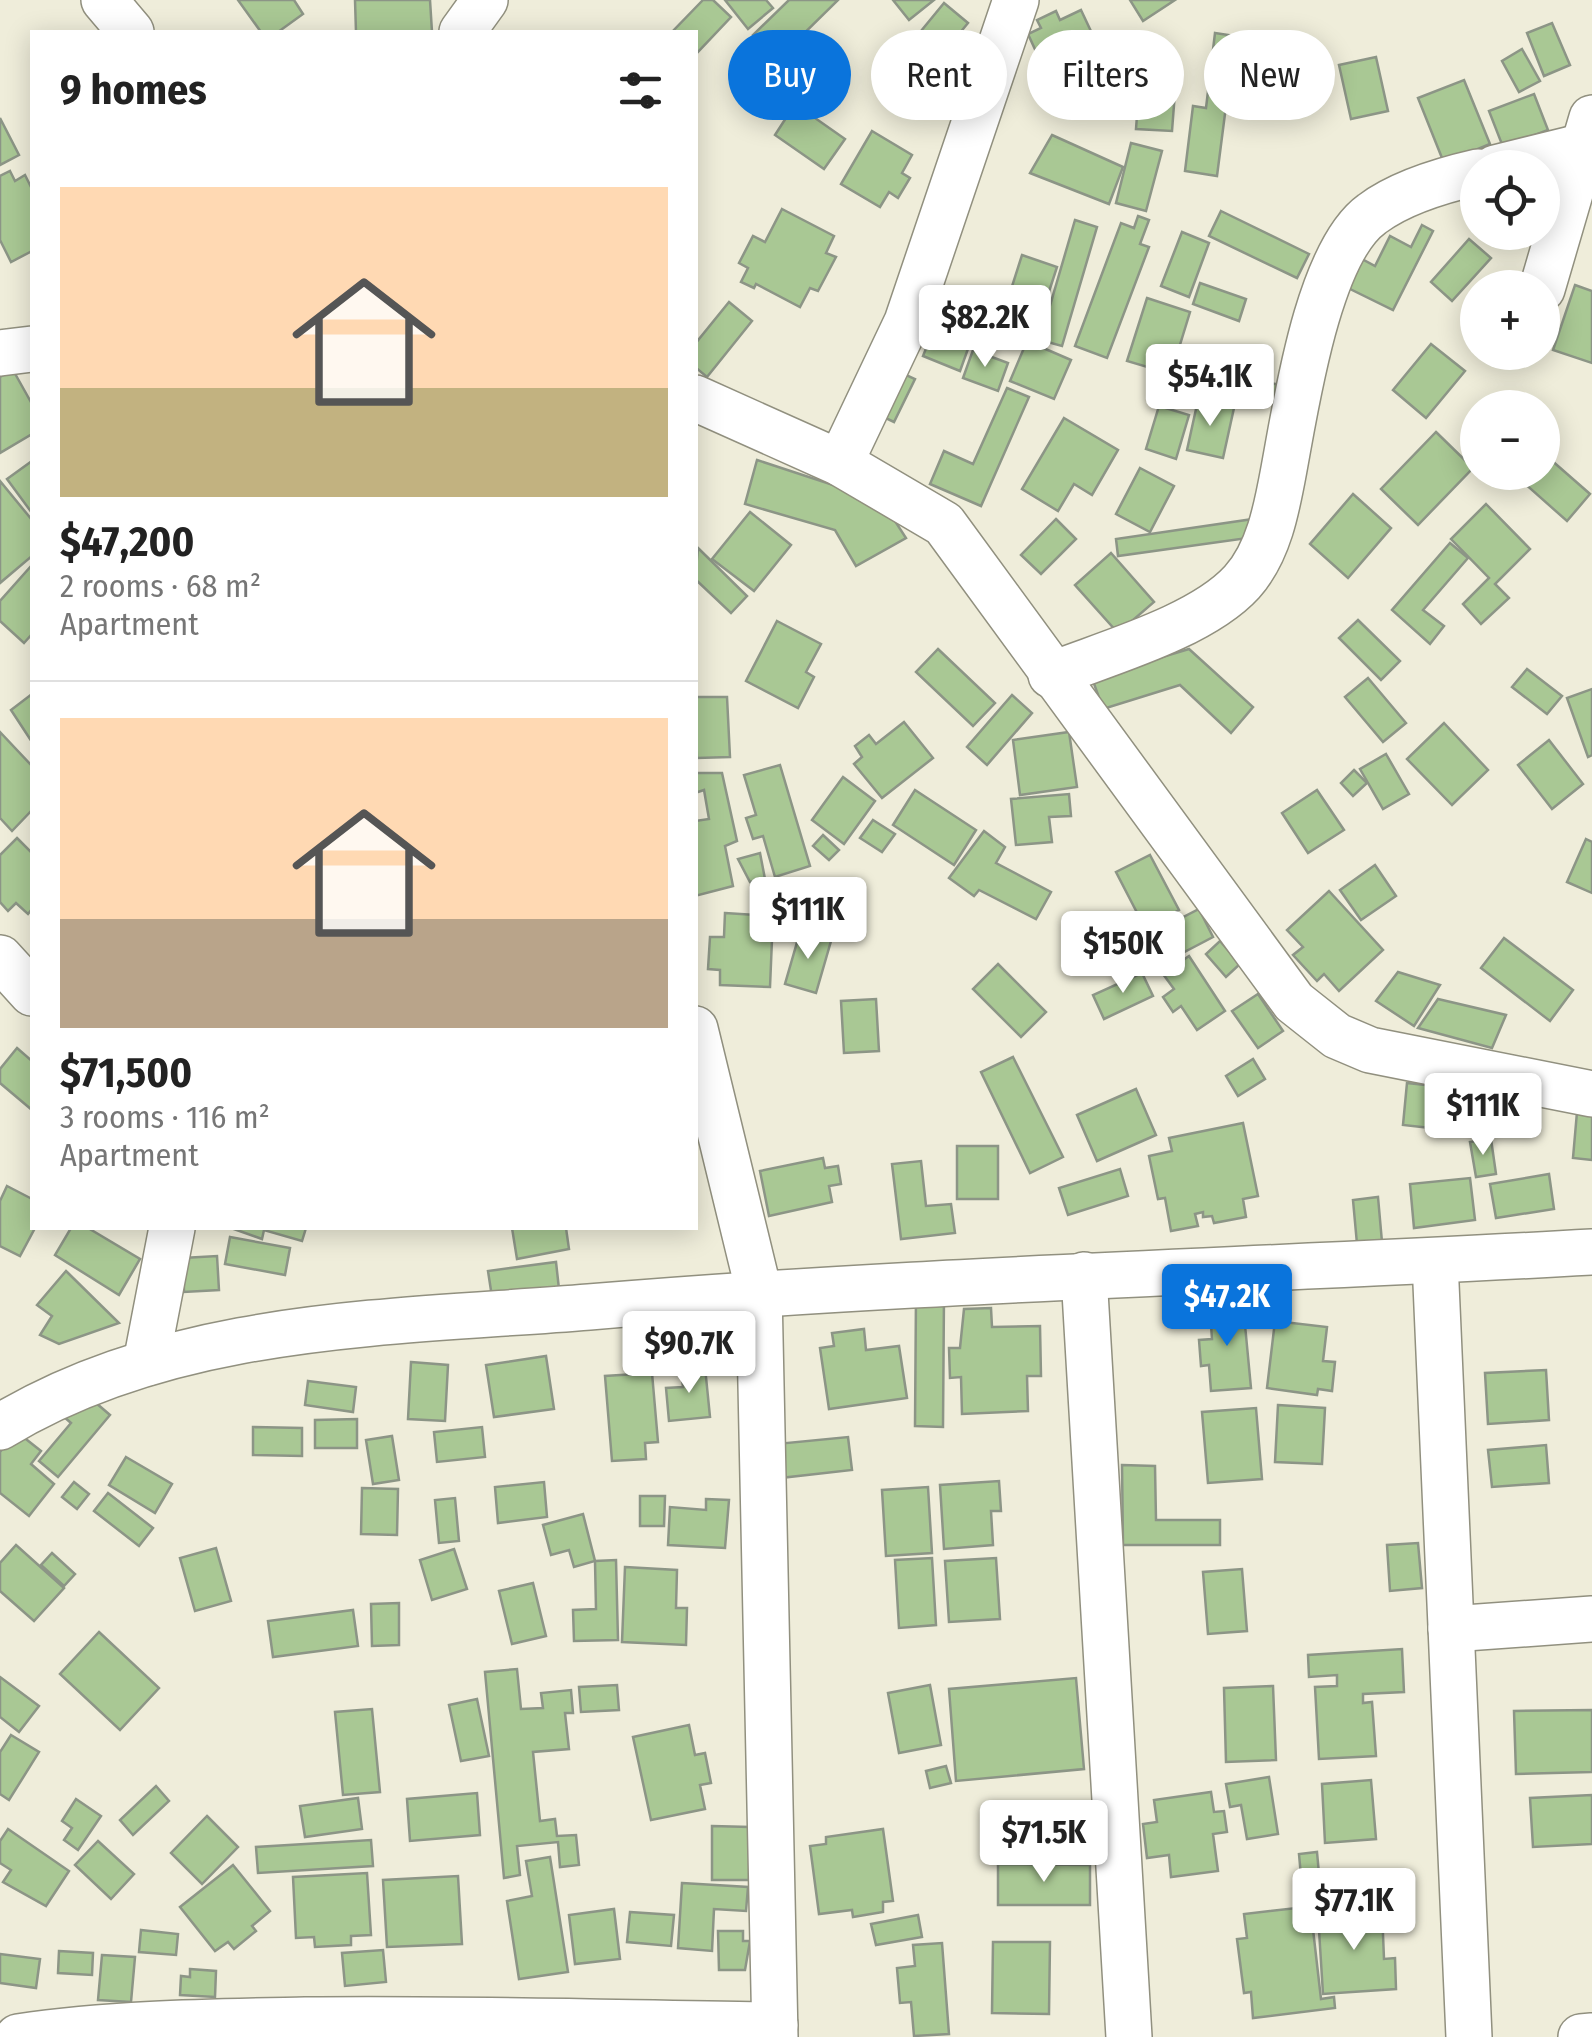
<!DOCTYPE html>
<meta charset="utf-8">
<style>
:root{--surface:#fff;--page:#f2f2f2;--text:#222;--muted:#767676;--line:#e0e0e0;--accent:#0a74dc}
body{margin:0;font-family:"Fira Sans Condensed",sans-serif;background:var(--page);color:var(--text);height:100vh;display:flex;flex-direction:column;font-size:38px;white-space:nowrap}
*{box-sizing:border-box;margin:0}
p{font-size:32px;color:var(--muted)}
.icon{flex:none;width:55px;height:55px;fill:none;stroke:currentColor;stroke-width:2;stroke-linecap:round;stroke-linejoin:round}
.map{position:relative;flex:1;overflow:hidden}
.drawer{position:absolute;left:30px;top:30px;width:668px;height:1200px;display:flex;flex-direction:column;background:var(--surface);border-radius:0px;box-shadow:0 5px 25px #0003}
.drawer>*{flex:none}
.hud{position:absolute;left:728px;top:30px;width:712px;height:90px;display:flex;gap:20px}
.buttons{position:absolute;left:1460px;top:150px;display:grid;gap:20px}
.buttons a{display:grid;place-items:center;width:100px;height:100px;border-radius:50%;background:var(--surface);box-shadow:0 5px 25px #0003;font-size:50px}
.price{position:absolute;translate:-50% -85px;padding:0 22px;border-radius:10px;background:#fff;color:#222;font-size:32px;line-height:65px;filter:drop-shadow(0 2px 5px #0008)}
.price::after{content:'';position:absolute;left:50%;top:60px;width:30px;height:22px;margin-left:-15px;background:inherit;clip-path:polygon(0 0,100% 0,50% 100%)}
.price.on{background:var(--accent);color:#fff}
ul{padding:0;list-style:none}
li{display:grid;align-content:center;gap:20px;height:530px;padding:0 30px}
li+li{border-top:2px solid var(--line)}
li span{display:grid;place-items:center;height:310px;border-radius:0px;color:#555}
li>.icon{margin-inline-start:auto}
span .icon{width:180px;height:180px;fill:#fffc;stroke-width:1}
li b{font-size:42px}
h2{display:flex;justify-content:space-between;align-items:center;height:120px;padding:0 30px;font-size:42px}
.pill{padding:0 35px;border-radius:45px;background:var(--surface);box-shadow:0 5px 25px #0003;font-size:35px;line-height:90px}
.pill.on{background:var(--accent);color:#fff}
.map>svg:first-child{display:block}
.building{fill:#a9c894;stroke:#8c9586;stroke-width:2.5}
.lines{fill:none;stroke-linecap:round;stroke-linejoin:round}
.minor-casing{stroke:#91907f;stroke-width:48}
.minor{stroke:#fff;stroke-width:45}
</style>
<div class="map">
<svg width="1592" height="2037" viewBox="0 0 1592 2037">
<rect width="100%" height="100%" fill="#efedda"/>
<g class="building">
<path d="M238,0H294L303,14L278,32H261Z"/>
<path d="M355,0H430L432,32H356Z"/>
<path d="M703,0H713L731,17L695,55V32H672Z"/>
<path d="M725,0H766L773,8L748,29Z"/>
<path d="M789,0H838L777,60L753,35Z"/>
<path d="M893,0H934L909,20Z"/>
<path d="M1130,0H1175L1143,21Z"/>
<path d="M944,3L968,23L941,56L956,68L937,91L898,59Z"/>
<path d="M1081,10L1096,42L1074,52L1081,68L1050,82L1028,34L1041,28L1037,20L1056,11L1060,20Z"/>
<path d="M1552,23L1570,65L1544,76L1527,33Z"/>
<path d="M1215,33L1235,36L1217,176L1185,171L1193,106L1206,108Z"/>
<path d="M1522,49L1540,81L1519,92L1502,61Z"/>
<path d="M1376,57L1388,111L1351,119L1339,65Z"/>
<path d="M1140,76L1176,79L1172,131L1136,129Z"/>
<path d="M1464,80L1490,144L1444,163L1418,98Z"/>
<path d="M1534,94L1548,130L1503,147L1489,111Z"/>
<path d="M795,104L845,139L824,169L775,135Z"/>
<path d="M0,118L19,155L0,165Z"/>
<path d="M872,131L912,155L902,173L910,178L898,198L889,192L880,207L841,184Z"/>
<path d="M1052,135L1123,167L1109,204L1030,173Z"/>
<path d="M1131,143L1162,151L1146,211L1116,203Z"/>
<path d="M10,171L15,181L25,175L32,189V251L11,262L0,240V176Z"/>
<path d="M782,209L834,236L826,253L836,257L818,291L810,288L800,307L756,284L754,288L741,282L748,268L739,263L753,236L765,242Z"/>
<path d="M1221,211L1309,254L1297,278L1209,236Z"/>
<path d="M1138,216L1149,220L1140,244L1149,247L1107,358L1075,346L1121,223L1134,228Z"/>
<path d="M1075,220L1097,227L1062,346L1040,340Z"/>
<path d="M1422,225L1433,231L1393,310L1346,287L1360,258L1375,266L1390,236L1411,247Z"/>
<path d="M1182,232L1209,243L1189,297L1161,286Z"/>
<path d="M1469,239L1491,258L1452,301L1431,282Z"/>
<path d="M1022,255L1057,267L1034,338L999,327Z"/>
<path d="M1200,283L1246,299L1239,321L1193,304Z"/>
<path d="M1575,285L1592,291V363L1553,350Z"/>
<path d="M1147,298L1190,312L1171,374L1127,361Z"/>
<path d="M729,302L752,321L707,377L695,367V344Z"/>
<path d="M933,331L969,346L960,371L923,356Z"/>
<path d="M1027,341L1071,360L1054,399L1010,381Z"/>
<path d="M1431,344L1465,371L1426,418L1393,390Z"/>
<path d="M973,350L1008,363L998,391L963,378Z"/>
<path d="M1181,366L1281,385L1277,405L1178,385Z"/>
<path d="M13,370L32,404V434L0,453V377Z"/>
<path d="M895,370L915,379L894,422L875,413Z"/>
<path d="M1007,388L1029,397L981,506L930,484L944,451L973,464Z"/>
<path d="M1198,400L1234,408L1223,458L1187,450Z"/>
<path d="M1159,406L1189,415L1176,459L1146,449Z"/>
<path d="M1064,418L1118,450L1092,495L1074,484L1058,511L1022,489Z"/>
<path d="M1436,432L1473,468L1418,525L1381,489Z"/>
<path d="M1542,452L1590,494L1567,521L1514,474L1542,472Z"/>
<path d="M757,460L882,501L906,538L856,566L835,530L745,504Z"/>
<path d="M32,461V513L7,479Z"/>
<path d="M1140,468L1174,486L1150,532L1116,514Z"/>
<path d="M0,481L32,520V556L0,583Z"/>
<path d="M1353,494L1391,528L1348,578L1310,544Z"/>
<path d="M1486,504L1530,549L1495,584L1509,598L1481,624L1463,604L1489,578L1451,539Z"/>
<path d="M750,512L791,545L754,591L712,559Z"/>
<path d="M1056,519L1076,539L1041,574L1021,555Z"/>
<path d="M1253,519L1255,537L1118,556L1116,539Z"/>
<path d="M1450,543L1468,558L1423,610L1444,626L1430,644L1392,610Z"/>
<path d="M698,548L747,596L731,613L695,579Z"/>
<path d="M1111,553L1154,602L1118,633L1075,585Z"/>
<path d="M32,565V634L24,643L0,621V601Z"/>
<path d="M1358,620L1400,661L1381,680L1339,638Z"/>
<path d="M777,621L821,644L806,672L814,677L798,708L746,681Z"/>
<path d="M938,649L995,703L973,726L916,672Z"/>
<path d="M1189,649L1253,707L1231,733L1180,685L1103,709L1092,678Z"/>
<path d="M1527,669L1562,696L1547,714L1512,687Z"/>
<path d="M1368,678L1406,723L1383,742L1345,697Z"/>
<path d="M1592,689V755L1588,757L1567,698Z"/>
<path d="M32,694V742L11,710Z"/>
<path d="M1012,695L1032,713L987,765L967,747Z"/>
<path d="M695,697H727L730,757L697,758Z"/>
<path d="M904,722L933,758L882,798L854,764L862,757L855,746L869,735L876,744Z"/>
<path d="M1444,723L1488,770L1452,805L1407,759Z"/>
<path d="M0,732L32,766V810L12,831L0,818Z"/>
<path d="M1069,732L1077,787L1020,795L1013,740Z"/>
<path d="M1549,740L1583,784L1552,809L1518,765Z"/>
<path d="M1386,754L1409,794L1383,809L1360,769Z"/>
<path d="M780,765L810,866L775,877L763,836L753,839L746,818L756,815L744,775Z"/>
<path d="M1354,770L1367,783L1353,796L1341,783Z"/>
<path d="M695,773H722L737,841L725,846L733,886L695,896V821L709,819L704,790L695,793Z"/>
<path d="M843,777L875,801L844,844L812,820Z"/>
<path d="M915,790L976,830L954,865L893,825Z"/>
<path d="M1317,790L1344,830L1308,853L1282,813Z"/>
<path d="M1069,794L1071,816L1049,817L1052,842L1016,845L1011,799Z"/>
<path d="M873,820L895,834L882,852L860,838Z"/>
<path d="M984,831L1005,847L996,863L1051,892L1036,919L979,890L974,896L949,878Z"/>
<path d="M823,835L839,850L829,860L813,846Z"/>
<path d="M17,838L32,853V909L28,914L16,903L8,911L0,902V855Z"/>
<path d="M1586,839L1592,842V893L1567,882Z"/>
<path d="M760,853L765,879L750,882L738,859Z"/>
<path d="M1150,855L1179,910L1145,928L1116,872Z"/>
<path d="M1375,865L1396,896L1361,920L1340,890Z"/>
<path d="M783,888L841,894L837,927L780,920Z"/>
<path d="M1329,891L1383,950L1339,991L1324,974L1317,981L1293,955L1303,947L1287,930Z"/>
<path d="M1199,909L1213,937L1148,971L1133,943Z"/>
<path d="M725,913L773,916L770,987L720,985V970L708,969L710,937H724Z"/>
<path d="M800,932L831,941L816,993L785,984Z"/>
<path d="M1504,938L1573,990L1550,1021L1481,968Z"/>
<path d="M1220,941L1240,964L1226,977L1206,954Z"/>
<path d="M1189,956L1225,1011L1197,1030L1181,1006L1173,1012L1163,997L1174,989L1163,974Z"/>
<path d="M998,964L1046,1012L1021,1037L973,989Z"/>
<path d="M1398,972L1440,985L1414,1026L1376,1001Z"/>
<path d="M1142,973L1153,996L1104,1019L1093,995Z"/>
<path d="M1258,994L1283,1031L1258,1048L1232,1011Z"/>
<path d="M876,999L879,1051L844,1053L841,1001Z"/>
<path d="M1438,999L1506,1015L1492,1048L1418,1028Z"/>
<path d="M17,1048L32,1061V1110L0,1083V1069Z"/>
<path d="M1013,1057L1063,1157L1030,1173L981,1072Z"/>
<path d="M1253,1059L1265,1079L1238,1096L1226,1076Z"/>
<path d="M1407,1083L1444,1087L1440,1129L1403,1125Z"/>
<path d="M1470,1087L1491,1088V1122L1470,1121Z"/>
<path d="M1136,1089L1156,1135L1097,1161L1077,1115Z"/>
<path d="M1577,1112L1592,1113V1160L1573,1158Z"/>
<path d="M1243,1123L1258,1196L1243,1199L1246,1217L1214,1223L1212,1216L1203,1217V1212L1195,1214L1198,1226L1171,1231L1165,1198L1158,1199L1149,1156L1172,1151L1169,1138Z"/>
<path d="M1491,1139L1496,1174L1476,1177L1470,1142Z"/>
<rect x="957" y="1146" width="41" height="53"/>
<path d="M823,1158L825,1168L838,1166L841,1184L829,1186L832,1202L769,1216L760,1171Z"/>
<path d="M921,1161L926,1206L951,1204L955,1233L901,1239L892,1164Z"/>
<path d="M1120,1169L1128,1196L1068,1215L1059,1188Z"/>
<path d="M1549,1174L1554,1209L1496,1218L1490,1184Z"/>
<path d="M1470,1178L1475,1220L1414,1228L1410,1184Z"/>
<path d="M7,1186L32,1199L35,1228L20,1256L0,1246V1201Z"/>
<path d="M1378,1197L1382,1242L1357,1244L1353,1200Z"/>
<path d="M71,1228H88L140,1259L119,1295L55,1255Z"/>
<path d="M231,1228H306L302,1241L264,1230L262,1239Z"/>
<path d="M512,1228H566L569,1249L517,1259Z"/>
<path d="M230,1237L290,1248L285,1275L225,1264Z"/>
<path d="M217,1256L219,1290L184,1292L183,1258Z"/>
<path d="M556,1262L559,1289L492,1297L488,1271Z"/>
<path d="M66,1271L119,1323L59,1344L40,1335L52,1316L37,1305Z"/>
<path d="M916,1295H944L943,1427L915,1426Z"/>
<path d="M1232,1299L1233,1305L1243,1304L1251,1388L1211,1391L1209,1365L1201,1366L1199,1340L1212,1339L1210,1311L1224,1310L1223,1300Z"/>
<path d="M991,1308L992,1327L1040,1326L1041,1376H1027L1028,1411L962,1414L961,1377L950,1378L949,1348H960L964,1309Z"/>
<path d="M1275,1321L1327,1327L1323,1361L1335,1362L1332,1391L1318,1389L1317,1395L1267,1388Z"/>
<path d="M864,1329L866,1350L899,1346L907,1398L829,1409L820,1348L834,1346L832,1333Z"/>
<path d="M546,1356L554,1409L494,1417L486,1365Z"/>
<path d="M411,1362L448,1365L445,1421L408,1419Z"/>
<path d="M705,1367L710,1417L669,1421L666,1388L683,1387L681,1369Z"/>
<path d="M1546,1370L1549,1420L1488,1424L1485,1373Z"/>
<path d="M652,1373L658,1442L645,1443L646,1459L612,1461L605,1376Z"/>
<path d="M308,1381L356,1387L353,1412L305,1405Z"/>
<path d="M82,1391L110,1415L58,1477L39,1461L71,1423L62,1415Z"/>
<path d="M1278,1405L1325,1408L1322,1464L1275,1462Z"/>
<path d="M1256,1408L1262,1479L1208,1483L1202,1412Z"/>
<path d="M357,1419V1448H315V1420Z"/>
<path d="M253,1427L302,1428V1456L253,1455Z"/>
<path d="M482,1427L485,1457L437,1462L434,1432Z"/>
<path d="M17,1432L41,1451L31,1464L54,1484L29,1516L0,1493V1452Z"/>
<path d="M392,1436L399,1480L373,1484L366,1440Z"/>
<path d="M848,1437L852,1470L780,1478L776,1444Z"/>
<path d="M1546,1445L1549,1483L1492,1487L1488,1450Z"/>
<path d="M126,1457L172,1484L155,1513L109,1485Z"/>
<path d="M1122,1465L1155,1466L1156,1520H1220V1545H1123Z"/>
<path d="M999,1481L1001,1511H991L993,1545L944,1549L940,1485Z"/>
<path d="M74,1482L89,1494L77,1509L62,1497Z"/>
<path d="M544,1482L547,1517L498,1523L495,1487Z"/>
<path d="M928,1487L932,1553L886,1556L882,1490Z"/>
<path d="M362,1488L398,1489L397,1535L361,1534Z"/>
<path d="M108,1493L153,1528L139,1546L94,1511Z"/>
<path d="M640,1496H665L664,1526H640Z"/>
<path d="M455,1498L459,1541L439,1543L435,1500Z"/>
<path d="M706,1499L729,1500L725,1548L668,1545L670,1507L706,1510Z"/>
<path d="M583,1514L595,1561L574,1567L569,1550L551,1555L543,1525Z"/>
<path d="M1418,1543L1422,1588L1390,1591L1387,1545Z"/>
<path d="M16,1545L64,1588L34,1621L0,1591V1563Z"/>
<path d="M216,1548L231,1601L195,1611L180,1558Z"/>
<path d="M454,1549L467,1589L432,1600L420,1560Z"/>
<path d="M52,1553L75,1574L64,1586L41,1565Z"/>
<path d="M932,1558L936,1625L899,1628L895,1560Z"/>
<path d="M996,1558L1000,1619L949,1622L945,1561Z"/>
<path d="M616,1560L618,1640L574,1641L573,1610L596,1609L595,1561Z"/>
<path d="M625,1567L677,1570L676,1608H687L686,1645L622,1642Z"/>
<path d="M1242,1569L1247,1631L1208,1634L1203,1572Z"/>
<path d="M533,1583L546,1636L512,1644L499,1591Z"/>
<path d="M399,1603V1645L372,1646L371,1604Z"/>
<path d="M353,1610L358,1646L273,1657L268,1621Z"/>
<path d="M99,1632L159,1688L120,1730L60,1674Z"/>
<path d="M1402,1649L1404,1692L1363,1694V1703L1372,1702L1376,1756L1319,1759L1315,1687L1337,1686V1675L1309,1677L1308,1655Z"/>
<path d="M517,1669L521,1709L543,1708L541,1693L571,1690L573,1713H565L569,1749L533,1752L540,1821L555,1819L557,1836L576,1835L579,1865L560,1867L558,1842L517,1846L520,1875L504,1878L485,1672Z"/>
<path d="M0,1677L39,1706L19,1732L0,1717Z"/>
<path d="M1076,1678L1084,1769L956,1781L949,1689Z"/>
<path d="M617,1685L619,1710L581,1712L579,1687Z"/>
<path d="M930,1685L941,1745L899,1753L888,1693Z"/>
<path d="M1273,1686L1276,1760L1226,1762L1224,1688Z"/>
<path d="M477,1699L489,1756L461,1761L449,1705Z"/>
<path d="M372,1709L380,1792L343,1795L335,1712Z"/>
<path d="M1592,1710V1772L1516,1774L1514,1711Z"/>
<path d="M689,1725L695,1755L705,1753L711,1783L700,1785L705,1809L651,1820L633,1737Z"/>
<path d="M11,1735L39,1752L9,1800L0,1794V1752Z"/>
<path d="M946,1766L951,1783L930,1788L926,1771Z"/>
<path d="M1269,1777L1278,1834L1247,1839L1241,1805L1230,1807L1226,1784Z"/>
<path d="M1371,1780L1376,1839L1325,1843L1322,1784Z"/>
<path d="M156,1786L169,1801L133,1835L120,1820Z"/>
<path d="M1211,1792L1214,1812L1224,1811L1227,1832L1213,1834L1218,1871L1171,1877L1169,1855L1147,1858L1143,1824L1157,1822L1154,1800Z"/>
<path d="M477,1793L480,1835L410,1841L407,1799Z"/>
<path d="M1592,1795V1844L1533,1847L1530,1798Z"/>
<path d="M358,1798L362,1829L305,1837L300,1806Z"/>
<path d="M76,1799L101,1816L78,1850L64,1840L72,1828L62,1821Z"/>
<path d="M207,1816L238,1847L202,1884L171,1853Z"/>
<path d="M712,1826L750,1827L749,1880H712Z"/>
<path d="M8,1829L69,1871L46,1906L3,1882L11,1870L0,1863V1841Z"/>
<path d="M883,1829L893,1901L883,1902V1912L853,1917L852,1910L819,1914L810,1846L826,1844V1837Z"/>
<path d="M371,1840L373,1866L258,1873L256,1847Z"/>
<path d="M98,1841L134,1874L111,1899L75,1865Z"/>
<path d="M1317,1852L1319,1874L1301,1876L1299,1854Z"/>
<path d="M550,1857L568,1972L519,1979L507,1901L532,1896L526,1861Z"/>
<path d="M998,1864L1090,1865V1905H998Z"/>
<path d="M233,1865L270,1911L252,1926L256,1931L234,1949L228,1942L215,1951L180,1907Z"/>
<path d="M367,1873L371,1935L351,1936V1945L315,1947L314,1937L296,1938L293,1877Z"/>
<path d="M458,1876L462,1944L387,1947L383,1880Z"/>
<path d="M682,1883L748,1887L746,1911L714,1909L712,1951L678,1948Z"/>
<path d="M1341,1903L1342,1908L1311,1912L1321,1999L1334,1997L1335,2008L1253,2018L1251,1992L1244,1993L1237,1939L1247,1938L1244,1914Z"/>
<path d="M614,1909L620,1959L575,1964L569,1915Z"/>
<path d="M1382,1910L1384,1959L1395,1958L1396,1989L1323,1994L1318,1914Z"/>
<path d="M630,1912L674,1915L671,1946L627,1942Z"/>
<path d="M918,1915L922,1937L876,1945L871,1924Z"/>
<path d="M141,1930L178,1934L176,1955L139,1952Z"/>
<path d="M718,1931H743V1941H750L745,1970H719Z"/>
<path d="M993,1942H1050L1049,2014L992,2013Z"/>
<path d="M942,1943L949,2034L914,2036L911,2002L900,2003L897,1968L915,1966L913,1945Z"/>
<path d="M383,1950L386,1982L345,1986L342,1953Z"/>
<path d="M59,1951L93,1953L92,1975L58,1973Z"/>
<path d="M0,1954L40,1959L36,1988L0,1983Z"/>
<path d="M102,1955L135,1957L131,2002L98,2000Z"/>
<path d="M190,1969L216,1971L215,1997L180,1995L181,1976L190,1977Z"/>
</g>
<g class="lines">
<g class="minor-casing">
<g id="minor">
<path d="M104,0L131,32"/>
<path d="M462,32L485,0"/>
<path d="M1495,168L1580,147"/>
<path d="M1542,289L1592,118"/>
<path d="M0,353L32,349"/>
<path d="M695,398L840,463L944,524L1294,1002L1337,1036L1370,1050L1592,1094"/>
<path d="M840,463L907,322L1016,0"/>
<path d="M1051,675C1107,653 1201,627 1242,582C1269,552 1277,507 1284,469C1296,405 1318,253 1372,214C1401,192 1443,180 1478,172"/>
<path d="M0,958L32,993"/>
<path d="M695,1029L759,1292L775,2037"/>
<path d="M1435,1261L1469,2037"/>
<path d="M1084,1275L1129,2037"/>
<path d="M146,1363L172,1228"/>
<path d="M0,1427C174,1321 392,1323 589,1307C923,1279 1258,1271 1592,1252"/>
<path d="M1451,1629L1592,1619"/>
<path d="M18,2037C113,2023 208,2022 305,2020C462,2018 618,2023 775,2025"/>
<path d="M1581,2037L1592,2036"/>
</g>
</g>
<use href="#minor" class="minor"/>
</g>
</svg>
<div class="buttons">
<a><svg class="icon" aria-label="locate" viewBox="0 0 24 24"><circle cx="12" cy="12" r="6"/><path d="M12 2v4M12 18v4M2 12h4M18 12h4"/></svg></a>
<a>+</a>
<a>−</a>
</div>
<b class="price" style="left:985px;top:370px">$82.2K</b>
<b class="price" style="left:1210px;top:429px">$54.1K</b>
<b class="price" style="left:808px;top:962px">$111K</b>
<b class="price" style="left:1123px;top:996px">$150K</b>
<b class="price" style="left:1483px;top:1158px">$111K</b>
<b class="price on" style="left:1227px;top:1349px">$47.2K</b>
<b class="price" style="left:689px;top:1396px">$90.7K</b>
<b class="price" style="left:1044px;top:1885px">$71.5K</b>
<b class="price" style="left:1354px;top:1953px">$77.1K</b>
<div class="hud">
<a class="pill on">Buy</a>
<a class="pill">Rent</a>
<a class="pill">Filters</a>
<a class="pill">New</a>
</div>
<section class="drawer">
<h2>9 homes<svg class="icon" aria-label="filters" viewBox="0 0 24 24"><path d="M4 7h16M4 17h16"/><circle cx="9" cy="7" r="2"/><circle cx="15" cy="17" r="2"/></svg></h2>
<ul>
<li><span style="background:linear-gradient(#ffd9b3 65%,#c2b280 0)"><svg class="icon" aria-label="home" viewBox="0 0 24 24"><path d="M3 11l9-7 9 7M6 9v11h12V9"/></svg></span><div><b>$47,200</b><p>2 rooms · 68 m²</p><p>Apartment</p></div></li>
<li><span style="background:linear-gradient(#ffd9b3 65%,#b9a48a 0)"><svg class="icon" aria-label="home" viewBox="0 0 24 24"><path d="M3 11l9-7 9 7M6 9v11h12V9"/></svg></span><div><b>$71,500</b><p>3 rooms · 116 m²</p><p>Apartment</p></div></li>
</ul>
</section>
</div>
